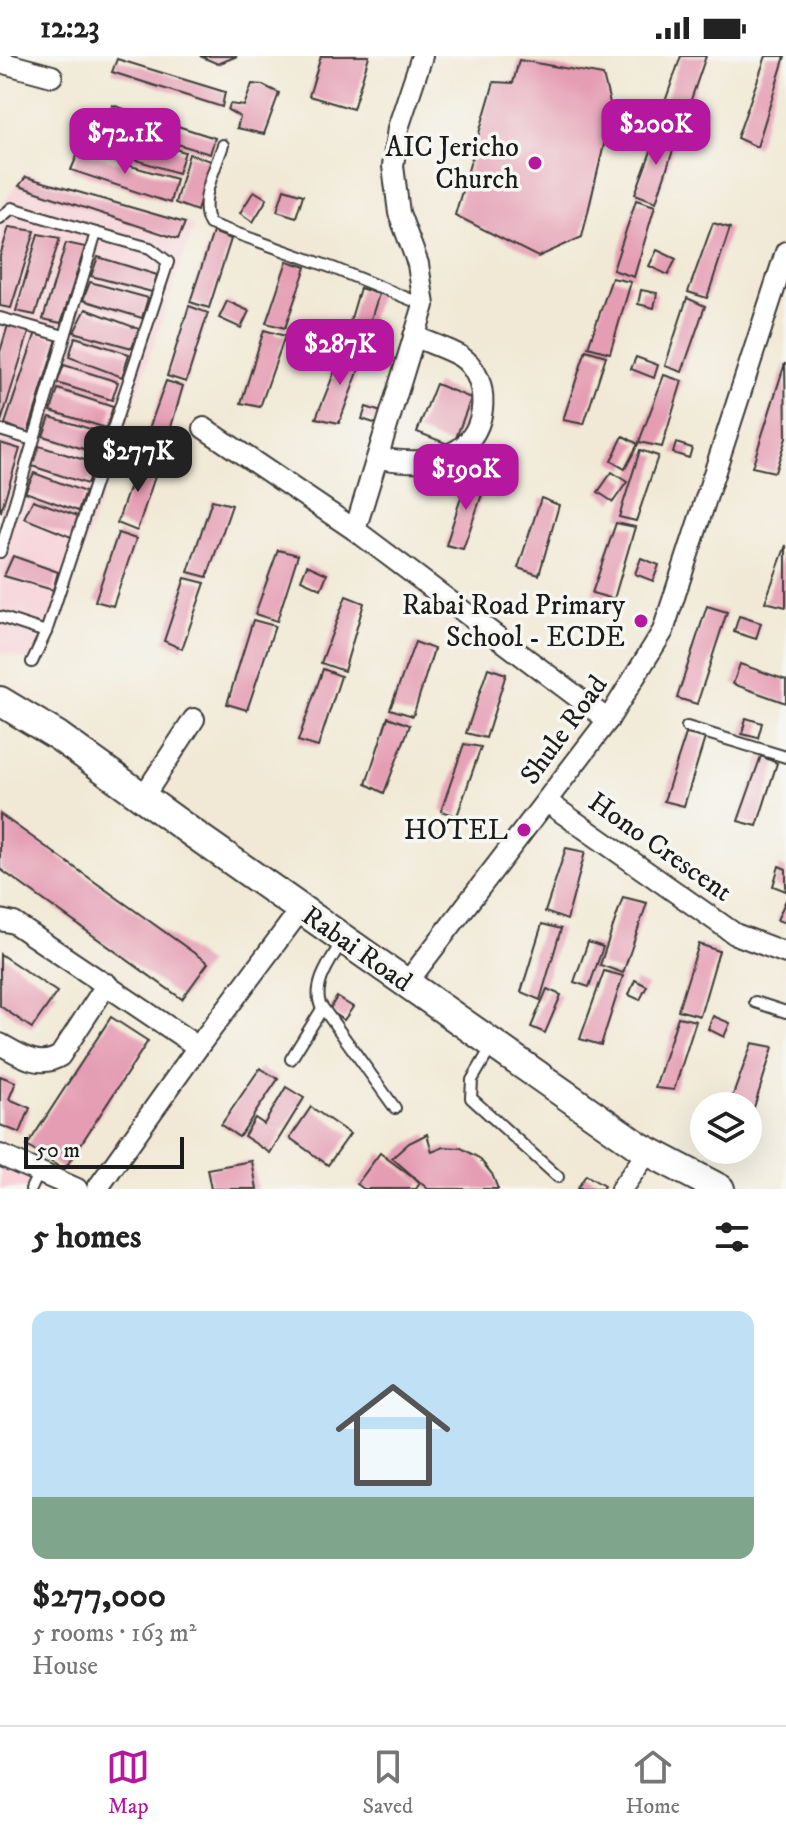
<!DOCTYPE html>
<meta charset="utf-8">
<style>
:root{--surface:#fff;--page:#f2f2f2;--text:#222;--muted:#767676;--line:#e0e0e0;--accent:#b5179e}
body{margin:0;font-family:"IM FELL DW Pica",serif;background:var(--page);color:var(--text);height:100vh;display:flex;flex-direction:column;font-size:30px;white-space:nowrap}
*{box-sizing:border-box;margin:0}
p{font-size:26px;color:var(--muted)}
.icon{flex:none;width:44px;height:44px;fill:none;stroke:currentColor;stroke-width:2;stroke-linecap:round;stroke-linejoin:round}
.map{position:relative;height:1133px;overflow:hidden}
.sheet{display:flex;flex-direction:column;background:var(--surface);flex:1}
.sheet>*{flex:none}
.tools{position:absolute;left:690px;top:1036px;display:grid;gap:16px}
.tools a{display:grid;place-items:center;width:72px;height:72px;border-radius:50%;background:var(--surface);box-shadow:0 8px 32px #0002;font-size:40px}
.scale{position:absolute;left:24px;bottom:20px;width:160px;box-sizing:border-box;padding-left:8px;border:4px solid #1c1c1c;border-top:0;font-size:22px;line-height:28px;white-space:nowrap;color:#1c1c1c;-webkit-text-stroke:6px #f6f6f2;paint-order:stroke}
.price{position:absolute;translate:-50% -68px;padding:0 18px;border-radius:16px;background:var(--accent);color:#fff;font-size:26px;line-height:52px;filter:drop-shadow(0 2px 4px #0008)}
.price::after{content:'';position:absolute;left:50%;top:48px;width:24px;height:18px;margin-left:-12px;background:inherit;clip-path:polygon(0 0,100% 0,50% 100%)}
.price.active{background:#222;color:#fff}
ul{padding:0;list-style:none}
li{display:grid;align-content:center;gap:16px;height:424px;padding:0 32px}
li+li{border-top:2px solid var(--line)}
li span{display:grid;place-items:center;height:248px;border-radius:16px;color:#555}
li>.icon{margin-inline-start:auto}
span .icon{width:144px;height:144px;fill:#fffc;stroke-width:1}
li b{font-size:34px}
h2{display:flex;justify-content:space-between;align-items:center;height:96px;padding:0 32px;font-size:34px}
.status{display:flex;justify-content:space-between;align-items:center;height:56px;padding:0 40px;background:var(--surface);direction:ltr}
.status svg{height:22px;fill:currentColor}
.menu{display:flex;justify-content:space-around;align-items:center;height:112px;border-top:2px solid var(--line);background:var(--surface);font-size:22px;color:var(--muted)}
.menu a{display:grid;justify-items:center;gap:4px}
.menu .active{color:var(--accent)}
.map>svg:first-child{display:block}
.built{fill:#f7cfd5}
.building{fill:#e59db3}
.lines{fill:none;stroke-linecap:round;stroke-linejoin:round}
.lane-casing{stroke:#3c3b38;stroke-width:14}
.street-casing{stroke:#3c3b38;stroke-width:24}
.secondary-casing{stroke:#3c3b38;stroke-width:32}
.lane{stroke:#fff;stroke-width:10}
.street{stroke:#fff;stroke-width:20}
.secondary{stroke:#fff;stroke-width:28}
.poi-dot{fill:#b5179e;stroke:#f6f6f2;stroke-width:3}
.labels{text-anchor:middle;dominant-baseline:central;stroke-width:7;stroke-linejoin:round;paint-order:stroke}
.poi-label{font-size:28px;fill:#1c1c1c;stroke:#f6f6f2;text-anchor:end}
.street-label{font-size:28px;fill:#1c1c1c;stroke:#f6f6f2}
</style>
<div class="status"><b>12:23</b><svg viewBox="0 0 49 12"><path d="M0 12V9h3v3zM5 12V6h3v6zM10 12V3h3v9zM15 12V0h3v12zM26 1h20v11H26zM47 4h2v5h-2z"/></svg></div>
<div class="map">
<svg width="786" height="1133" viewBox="0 0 786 1133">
<rect width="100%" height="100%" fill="#f6f6f2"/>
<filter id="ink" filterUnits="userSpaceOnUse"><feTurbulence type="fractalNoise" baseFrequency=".0125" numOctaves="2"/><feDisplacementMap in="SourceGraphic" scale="16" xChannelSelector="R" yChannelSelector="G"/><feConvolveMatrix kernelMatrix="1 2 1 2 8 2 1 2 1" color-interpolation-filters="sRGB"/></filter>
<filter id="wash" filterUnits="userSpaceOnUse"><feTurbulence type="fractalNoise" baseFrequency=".006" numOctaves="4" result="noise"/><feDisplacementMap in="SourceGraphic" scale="32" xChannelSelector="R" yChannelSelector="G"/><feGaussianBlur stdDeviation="1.8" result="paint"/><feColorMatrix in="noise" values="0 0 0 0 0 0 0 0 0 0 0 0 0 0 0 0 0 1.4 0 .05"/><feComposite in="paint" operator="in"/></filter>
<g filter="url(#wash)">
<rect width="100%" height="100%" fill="#f1e9d5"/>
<g class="built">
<path d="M25,116L194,170L44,610L0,596V153Z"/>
<path d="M0,1109L61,1133H0Z"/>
</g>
<g id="blocks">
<g class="building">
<path d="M200,0H237L218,8Z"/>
<path d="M321,0H369L353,53L309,40Z"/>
<path d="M681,0H706L683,67L660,60Z"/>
<path d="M766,0H785L757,91L737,82Z"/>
<path d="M117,3L225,36L222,51L112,16Z"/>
<path d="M519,4L603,19L612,55L582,181L538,201L455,159L494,26L513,27Z"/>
<path d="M252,28L263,29L279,37L264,78L237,72L240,61L228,54L230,48L244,50Z"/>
<path d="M112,49L215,82L210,98L108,67Z"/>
<path d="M86,68L185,96L178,117L78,86Z"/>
<path d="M659,74L677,82L656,146L635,138Z"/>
<path d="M79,95L176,123L170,147L71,114Z"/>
<path d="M189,98L211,105L197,155L175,147Z"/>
<path d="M26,121L185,167L178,183L19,130Z"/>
<path d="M284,133L303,139L296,161L277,155Z"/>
<path d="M254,135L267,143L253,166L240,157Z"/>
<path d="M636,144L655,150L634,221L613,214Z"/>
<path d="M713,167L730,172L707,242L688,236Z"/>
<path d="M9,171L35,175L11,252L0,250V200Z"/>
<path d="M213,176L231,183L209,252L190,246Z"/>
<path d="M38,178L60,182L35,259L16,255Z"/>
<path d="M66,187L85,191L61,267L43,263Z"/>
<path d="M657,194L676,203L668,219L649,210Z"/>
<path d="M98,201L157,219L152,236L91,220Z"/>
<path d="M287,205L306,211L285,272L266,267Z"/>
<path d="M612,222L631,226L610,297L588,291Z"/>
<path d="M90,226L148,242L142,262L83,244Z"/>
<path d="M360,232L379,238L362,291L344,286Z"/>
<path d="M641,234L657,237L654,252L638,248Z"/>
<path d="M687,242L705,250L682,316L665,310Z"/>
<path d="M227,245L249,255L241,272L219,262Z"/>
<path d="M189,250L208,257L186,326L167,320Z"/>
<path d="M86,253L139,273L132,292L74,276Z"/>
<path d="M8,269L29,276L1,366L0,296Z"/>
<path d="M264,274L285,280L260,351L241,347Z"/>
<path d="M36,276L57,283L28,377L5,368Z"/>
<path d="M75,281L129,298L122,321L69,301Z"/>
<path d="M586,294L606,300L584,368L563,364Z"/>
<path d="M343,295L364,300L339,367L316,362Z"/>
<path d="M636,301L658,309L654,322L631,313Z"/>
<path d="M785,307L786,382L775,416L752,411Z"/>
<path d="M64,309L118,326L112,344L57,327Z"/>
<path d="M664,319L682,325L662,391L639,386Z"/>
<path d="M166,325L183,330L162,402L141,395Z"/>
<path d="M436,328L471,342L453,390L417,376Z"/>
<path d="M58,333L113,351L106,372L51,355Z"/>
<path d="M366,351L381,356L377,368L362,363Z"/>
<path d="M50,361L104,377L96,397L43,380Z"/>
<path d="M623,380L638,388L625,413L611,405Z"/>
<path d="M0,387L20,393L1,455L0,454Z"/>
<path d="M676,387L692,392L689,402L673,397Z"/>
<path d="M39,390L94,407L87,428L32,410Z"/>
<path d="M640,394L658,400L636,465L619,461Z"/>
<path d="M140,401L159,408L137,475L117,467Z"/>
<path d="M612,416L627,426L613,446L598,436Z"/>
<path d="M34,417L85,436L78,455L25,436Z"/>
<path d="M468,419L487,424L463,493L446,489Z"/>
<path d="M541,442L559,449L539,519L518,512Z"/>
<path d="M33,444L78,460L71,481L24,462Z"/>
<path d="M212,444L232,449L207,521L188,516Z"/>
<path d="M616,467L635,471L614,543L592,537Z"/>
<path d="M118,477L136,483L113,550L95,545Z"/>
<path d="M786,489V551L765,546Z"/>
<path d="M278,494L298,499L277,565L255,558Z"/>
<path d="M13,500L58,516L53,534L4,520Z"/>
<path d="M641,502L659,509L653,525L635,518Z"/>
<path d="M307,509L327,518L321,533L301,524Z"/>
<path d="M185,522L205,527L182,593L164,585Z"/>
<path d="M346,540L364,547L344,615L321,607Z"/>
<path d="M707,550L727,556L697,648L677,642Z"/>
<path d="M739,560L761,567L756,583L734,576Z"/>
<path d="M253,564L275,570L247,654L227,648Z"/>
<path d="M415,586L434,593L413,660L390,653Z"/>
<path d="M740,608L786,624V647L733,628Z"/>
<path d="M488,612L506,618L486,682L466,677Z"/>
<path d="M323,613L341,620L318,691L298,685Z"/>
<path d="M388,661L410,669L384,737L366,728Z"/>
<path d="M746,662L762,667L758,682L742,678Z"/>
<path d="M686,678L705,682L684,750L664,745Z"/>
<path d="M464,688L481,691L457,760L441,755Z"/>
<path d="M761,700L777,707L757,770L738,765Z"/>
<path d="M0,758L208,907L182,943L0,813Z"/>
<path d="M566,792L585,796L567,864L545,856Z"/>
<path d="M779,810L786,813V835L773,830Z"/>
<path d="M623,841L647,847L623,917L600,909Z"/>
<path d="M786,844V867L777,864Z"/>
<path d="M542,868L561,873L540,944L521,936Z"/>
<path d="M588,886L603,891L589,931L574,926Z"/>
<path d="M699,888L719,895L700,960L678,954Z"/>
<path d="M0,898L57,936L32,972L0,950Z"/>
<path d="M604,915L623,920L601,989L580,983Z"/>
<path d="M635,924L647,930L640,944L629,939Z"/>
<path d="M547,933L561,939L545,977L531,971Z"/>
<path d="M337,941L353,951L344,964L329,954Z"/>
<path d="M713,960L730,967L724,981L708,973Z"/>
<path d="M111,961L148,985L64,1114L27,1090Z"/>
<path d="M678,961L696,965L674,1034L655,1032Z"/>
<path d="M752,987L773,991L751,1061L748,1060V1050H729Z"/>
<path d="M260,1012L278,1023L239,1081L221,1069Z"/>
<path d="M0,1020L16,1026L9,1043L30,1052L20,1077L0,1069Z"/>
<path d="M286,1031L304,1042L270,1097L244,1080L255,1062L264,1068Z"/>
<path d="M311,1051L350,1078L328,1109L290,1082Z"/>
<path d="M427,1078L432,1096L444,1091L461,1092L479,1102L492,1118L498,1133H428L392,1102L409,1087Z"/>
<path d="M380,1097L420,1127L416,1133H364L357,1128Z"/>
<path d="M252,1105L257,1133H211L207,1113Z"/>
<path d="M586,1119L604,1130L602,1133H577Z"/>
</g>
</g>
</g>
<g filter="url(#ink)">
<use href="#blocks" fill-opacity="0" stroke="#3c3b38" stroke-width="2"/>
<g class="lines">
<g class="lane-casing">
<g id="lane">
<path d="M223,89C216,111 197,147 210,168L333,212L424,249"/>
<path d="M0,162L12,152L96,177"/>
<path d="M0,262L64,280"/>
<path d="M0,374L33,384"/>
<path d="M0,496L96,177L150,192L168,206L46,576L32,606"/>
<path d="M0,561L46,576"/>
<path d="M687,671L786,701"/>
<path d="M342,885C332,903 313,927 320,948L395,1052"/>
<path d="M755,946L786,956"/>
<path d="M492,990L472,1024L471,1042L558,1121"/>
<path d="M291,1003L322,953"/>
<path d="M31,1133L39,1116"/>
</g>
</g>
<g class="street-casing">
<g id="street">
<path d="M0,6L52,20"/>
<path d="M204,372L355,474L608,664"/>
<path d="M378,402C404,406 431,409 456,395C489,377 492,321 460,300C446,292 429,287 414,280"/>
<path d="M355,474L424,249L418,208L399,157L393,110L398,72L422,0"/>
<path d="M143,741L194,663"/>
<path d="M547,746L735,878L786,897"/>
<path d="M0,864L14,867L198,991"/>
<path d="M406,928L608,664L663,575L786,196"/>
<path d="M0,988C20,999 39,1013 60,1000L107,928"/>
<path d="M0,1099L77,1133"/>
<path d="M97,1133L198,991L301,853"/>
<path d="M621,1133L648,1096"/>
</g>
</g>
<g class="secondary-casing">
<path id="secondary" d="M0,645L58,680L191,776L640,1091L720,1133"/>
</g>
<use href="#lane" class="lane"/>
<use href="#street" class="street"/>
<use href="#secondary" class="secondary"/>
</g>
</g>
<g class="poi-dot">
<circle cx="535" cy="107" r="8"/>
<circle cx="641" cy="565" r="8"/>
<circle cx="524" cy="774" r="8"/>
</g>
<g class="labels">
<g class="poi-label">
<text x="519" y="91">AIC Jericho<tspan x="519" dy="32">Church</tspan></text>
<text x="625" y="549">Rabai Road Primary<tspan x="625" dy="32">School - ECDE</tspan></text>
<text x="508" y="774">HOTEL</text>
</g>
<g class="street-label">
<text transform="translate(564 674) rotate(-54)">Shule Road</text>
<text transform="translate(660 791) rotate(35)">Hono Crescent</text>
<text transform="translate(357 893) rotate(35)">Rabai Road</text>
</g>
</g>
</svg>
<div class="tools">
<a><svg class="icon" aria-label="layers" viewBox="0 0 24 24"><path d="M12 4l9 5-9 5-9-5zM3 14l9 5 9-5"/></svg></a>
</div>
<div class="scale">50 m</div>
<b class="price" style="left:656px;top:111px">$200K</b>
<b class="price" style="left:125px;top:120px">$72.1K</b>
<b class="price" style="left:340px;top:331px">$287K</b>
<b class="price active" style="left:138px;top:438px">$277K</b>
<b class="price" style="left:466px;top:456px">$190K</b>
</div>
<section class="sheet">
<h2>5 homes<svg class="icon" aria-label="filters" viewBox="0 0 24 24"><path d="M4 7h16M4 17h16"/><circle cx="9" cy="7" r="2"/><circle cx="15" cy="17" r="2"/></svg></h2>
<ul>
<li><span style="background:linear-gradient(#bfe0f5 75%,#7fa58c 0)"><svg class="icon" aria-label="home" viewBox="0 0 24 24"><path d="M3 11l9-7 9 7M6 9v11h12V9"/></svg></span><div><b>$277,000</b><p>5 rooms · 163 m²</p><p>House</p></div></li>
</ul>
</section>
<nav class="menu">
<a class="active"><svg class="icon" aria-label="map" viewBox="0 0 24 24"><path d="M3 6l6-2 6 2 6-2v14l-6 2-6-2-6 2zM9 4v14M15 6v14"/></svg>Map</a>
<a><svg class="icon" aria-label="saved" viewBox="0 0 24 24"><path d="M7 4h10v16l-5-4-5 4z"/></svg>Saved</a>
<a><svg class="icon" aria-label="home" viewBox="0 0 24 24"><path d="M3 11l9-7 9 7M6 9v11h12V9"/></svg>Home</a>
</nav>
